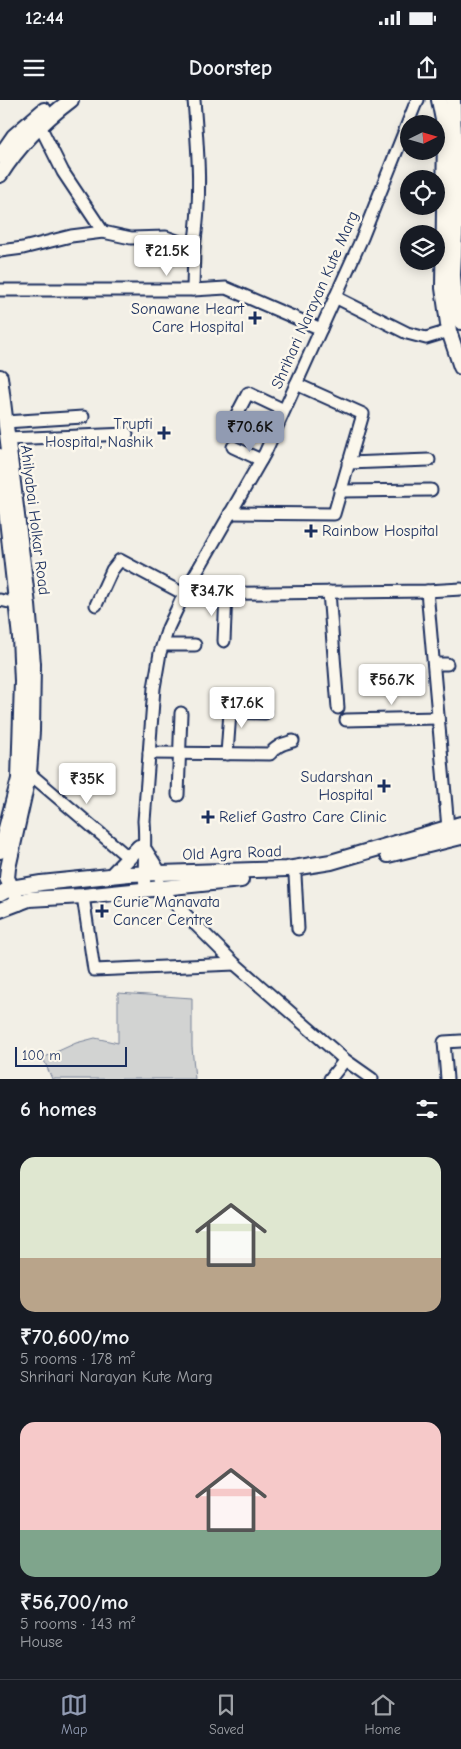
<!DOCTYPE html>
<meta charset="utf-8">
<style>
:root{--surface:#171b24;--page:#242831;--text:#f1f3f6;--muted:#9ea1a6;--line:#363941;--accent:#919bb2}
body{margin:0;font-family:"Comic Neue",sans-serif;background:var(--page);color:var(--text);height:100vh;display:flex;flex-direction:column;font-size:19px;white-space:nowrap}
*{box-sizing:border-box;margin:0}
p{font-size:16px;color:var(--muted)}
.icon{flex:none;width:28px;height:28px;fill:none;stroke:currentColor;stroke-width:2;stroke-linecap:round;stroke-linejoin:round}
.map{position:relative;height:979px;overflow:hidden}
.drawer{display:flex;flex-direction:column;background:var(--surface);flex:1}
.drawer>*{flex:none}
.needle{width:32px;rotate:85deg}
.fabs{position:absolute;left:400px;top:15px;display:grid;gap:10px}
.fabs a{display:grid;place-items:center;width:45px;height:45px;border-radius:50%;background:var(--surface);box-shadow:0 2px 12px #0003;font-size:25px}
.scale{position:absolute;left:15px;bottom:12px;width:112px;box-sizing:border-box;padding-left:5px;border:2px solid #1b2f5e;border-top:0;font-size:14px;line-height:18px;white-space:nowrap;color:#1b2f5e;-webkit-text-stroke:4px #fbf7ec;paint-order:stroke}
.price{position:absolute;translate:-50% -42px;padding:0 11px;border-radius:5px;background:#fff;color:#222;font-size:16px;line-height:32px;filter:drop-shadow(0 1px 2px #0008)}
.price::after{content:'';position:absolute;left:50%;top:30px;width:15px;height:11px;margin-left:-8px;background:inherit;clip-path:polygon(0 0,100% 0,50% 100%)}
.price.on{background:var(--accent);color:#111}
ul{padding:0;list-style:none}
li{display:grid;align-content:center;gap:10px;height:265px;padding:0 20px}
li span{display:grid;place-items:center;height:155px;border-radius:15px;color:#555}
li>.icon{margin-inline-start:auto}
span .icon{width:90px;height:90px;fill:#fffc;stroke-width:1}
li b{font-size:21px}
h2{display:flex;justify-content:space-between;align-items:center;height:60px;padding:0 20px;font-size:21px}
.status{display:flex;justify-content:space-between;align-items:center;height:35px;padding:0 25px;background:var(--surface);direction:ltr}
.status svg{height:14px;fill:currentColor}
header{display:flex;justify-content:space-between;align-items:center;height:65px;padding:0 20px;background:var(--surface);font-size:22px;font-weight:700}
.tab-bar{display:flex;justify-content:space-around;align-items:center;height:70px;border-top:1px solid var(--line);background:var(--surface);font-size:14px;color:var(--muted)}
.tab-bar a{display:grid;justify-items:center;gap:2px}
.tab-bar .on{color:var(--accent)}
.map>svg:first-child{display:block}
.green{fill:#d2d3d2;stroke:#768198}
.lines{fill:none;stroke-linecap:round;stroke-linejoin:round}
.minor-casing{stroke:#1b2f5e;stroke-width:15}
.major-casing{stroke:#1b2f5e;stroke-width:18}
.minor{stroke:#fbf7ec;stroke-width:11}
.major{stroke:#fbf7ec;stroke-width:14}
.poi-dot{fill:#1b2f5e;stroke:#fbf7ec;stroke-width:2}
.labels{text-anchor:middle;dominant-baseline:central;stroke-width:5;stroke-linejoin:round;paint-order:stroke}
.street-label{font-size:16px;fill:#1b2f5e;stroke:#fbf7ec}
.poi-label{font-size:16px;fill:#1b2f5e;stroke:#fbf7ec;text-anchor:end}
</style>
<div class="status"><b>12:44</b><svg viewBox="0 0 49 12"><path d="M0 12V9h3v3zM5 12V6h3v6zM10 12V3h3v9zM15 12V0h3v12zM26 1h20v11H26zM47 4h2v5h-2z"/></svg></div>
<header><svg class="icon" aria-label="menu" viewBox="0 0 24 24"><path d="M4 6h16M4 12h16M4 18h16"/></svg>Doorstep<svg class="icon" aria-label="share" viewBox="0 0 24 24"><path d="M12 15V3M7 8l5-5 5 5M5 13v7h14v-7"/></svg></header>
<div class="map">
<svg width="461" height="979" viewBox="0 0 461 979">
<rect width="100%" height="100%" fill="#f2efe6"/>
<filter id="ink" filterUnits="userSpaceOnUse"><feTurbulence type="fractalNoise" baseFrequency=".02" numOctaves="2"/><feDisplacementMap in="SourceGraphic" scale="10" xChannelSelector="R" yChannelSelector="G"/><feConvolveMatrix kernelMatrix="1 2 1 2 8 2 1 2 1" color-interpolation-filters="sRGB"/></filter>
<g filter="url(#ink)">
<path class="green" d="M118,893L192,898V947L195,979H52L43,958L76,943L95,938L118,943Z"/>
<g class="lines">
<g class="minor-casing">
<g id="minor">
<path d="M40,26L63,72L103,132"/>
<path d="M194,147C202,96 198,51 194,0"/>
<path d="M0,151L23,148L71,136L103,132L131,138L166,137L194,147L193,190"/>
<path d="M0,190H193L226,188L321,229"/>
<path d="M335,197L407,233L426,238L449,231"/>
<path d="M237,314L248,293L284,310"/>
<path d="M5,322L83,317"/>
<path d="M7,339L127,334"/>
<path d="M233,347L261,360"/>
<path d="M348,363L429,360"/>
<path d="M340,391L431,390"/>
<path d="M230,413L334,414L363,314L296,284"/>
<path d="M427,491L448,728"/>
<path d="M329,492L338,608"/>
<path d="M0,500L22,505"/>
<path d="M96,505L112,470L120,460L184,494L427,491L461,489"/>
<path d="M224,541L226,493"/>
<path d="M163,545H195"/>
<path d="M434,564H447"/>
<path d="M346,620L438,618"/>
<path d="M149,653L270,654C277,645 283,644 293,641"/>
<path d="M227,654L230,612L265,613"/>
<path d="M29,673L129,758"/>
<path d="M178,695L181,613"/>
<path d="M295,775L298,829"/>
<path d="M159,784V788L235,864L345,960L372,979"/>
<path d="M145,789C143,766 146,744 144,721L154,588L160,553L168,528L184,494L265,353L362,138L415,5L418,0"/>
<path d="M83,796L94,870L235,864"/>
<path d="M330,979L345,960"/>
<path d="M447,979L444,942L461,941"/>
</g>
</g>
<g class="major-casing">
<g id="major">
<path d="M439,0L445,30L443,188L449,231L461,267"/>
<path d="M453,0L456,117L453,175L455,203L461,222"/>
<path d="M0,56L14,36L44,10"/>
<path d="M0,75C19,45 43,21 71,0"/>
<path d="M0,277L28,505L33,564L32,631L29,673L8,768L7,778L19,803"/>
<path d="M0,356L20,537L22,581L19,679L0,751"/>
<path d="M145,751L159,773"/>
<path d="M388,755L461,737"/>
<path d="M111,776L139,747"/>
<path d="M0,794L11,788L41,783L129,774L287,769L331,762L461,724"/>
<path d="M0,810L29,799L83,796L241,780"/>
</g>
</g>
<use href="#minor" class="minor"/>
<use href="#major" class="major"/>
</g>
</g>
<g class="poi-dot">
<path d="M252.5 210.5h5v5h5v5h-5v5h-5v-5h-5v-5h5z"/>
<path d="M161.5 325.5h5v5h5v5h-5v5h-5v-5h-5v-5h5z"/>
<path d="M308.5 423.5h5v5h5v5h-5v5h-5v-5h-5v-5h5z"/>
<path d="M381.5 678.5h5v5h5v5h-5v5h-5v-5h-5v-5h5z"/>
<path d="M205.5 709.5h5v5h5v5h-5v5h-5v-5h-5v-5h5z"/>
<path d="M99.5 803.5h5v5h5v5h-5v5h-5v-5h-5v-5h5z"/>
</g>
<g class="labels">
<g class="street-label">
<text transform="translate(315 200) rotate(-66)">Shrihari Narayan Kute Marg</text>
<text transform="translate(35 420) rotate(83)">Ahilyabai Holkar Road</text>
<text transform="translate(232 753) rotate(-2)">Old Agra Road</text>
</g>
<g class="poi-label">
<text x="244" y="209">Sonawane Heart<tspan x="244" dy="18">Care Hospital</tspan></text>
<text x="153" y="324">Trupti<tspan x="153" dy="18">Hospital, Nashik</tspan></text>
<text x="322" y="431" text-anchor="start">Rainbow Hospital</text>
<text x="373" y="677">Sudarshan<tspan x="373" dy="18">Hospital</tspan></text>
<text x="219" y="717" text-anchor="start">Relief Gastro Care Clinic</text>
<text x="113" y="802" text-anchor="start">Curie Manavata<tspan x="113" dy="18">Cancer Centre</tspan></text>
</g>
</g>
</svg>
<div class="fabs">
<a><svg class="needle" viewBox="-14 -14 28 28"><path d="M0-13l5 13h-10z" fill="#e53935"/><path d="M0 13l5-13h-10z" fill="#9ea1a6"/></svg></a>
<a><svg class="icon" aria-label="locate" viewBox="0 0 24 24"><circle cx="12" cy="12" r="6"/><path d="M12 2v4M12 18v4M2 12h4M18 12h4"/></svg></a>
<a><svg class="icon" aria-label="layers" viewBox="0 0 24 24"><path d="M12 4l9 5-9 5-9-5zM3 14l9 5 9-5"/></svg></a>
</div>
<div class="scale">100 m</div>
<b class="price" style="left:167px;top:177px">₹21.5K</b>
<b class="price on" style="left:250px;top:353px">₹70.6K</b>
<b class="price" style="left:212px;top:517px">₹34.7K</b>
<b class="price" style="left:392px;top:606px">₹56.7K</b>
<b class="price" style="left:242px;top:629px">₹17.6K</b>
<b class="price" style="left:87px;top:705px">₹35K</b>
</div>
<section class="drawer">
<h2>6 homes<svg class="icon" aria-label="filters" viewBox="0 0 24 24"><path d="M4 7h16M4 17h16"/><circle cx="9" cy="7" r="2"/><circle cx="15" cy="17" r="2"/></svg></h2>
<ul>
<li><span style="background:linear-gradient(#dfe7d0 65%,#b9a48a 0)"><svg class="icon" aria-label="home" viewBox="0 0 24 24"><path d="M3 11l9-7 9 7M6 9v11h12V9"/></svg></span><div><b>₹70,600/mo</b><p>5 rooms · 178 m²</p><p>Shrihari Narayan Kute Marg</p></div></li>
<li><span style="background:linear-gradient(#f6c9c9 70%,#7fa58c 0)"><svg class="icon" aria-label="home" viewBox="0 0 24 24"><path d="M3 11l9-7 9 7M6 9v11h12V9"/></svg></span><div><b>₹56,700/mo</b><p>5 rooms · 143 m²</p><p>House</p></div></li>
</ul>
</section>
<nav class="tab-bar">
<a class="on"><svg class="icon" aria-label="map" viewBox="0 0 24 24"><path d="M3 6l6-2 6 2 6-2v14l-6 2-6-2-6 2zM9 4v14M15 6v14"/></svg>Map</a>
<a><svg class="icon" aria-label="saved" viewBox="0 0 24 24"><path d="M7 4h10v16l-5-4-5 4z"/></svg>Saved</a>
<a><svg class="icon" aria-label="home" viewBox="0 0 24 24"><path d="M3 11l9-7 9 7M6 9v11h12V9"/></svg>Home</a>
</nav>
